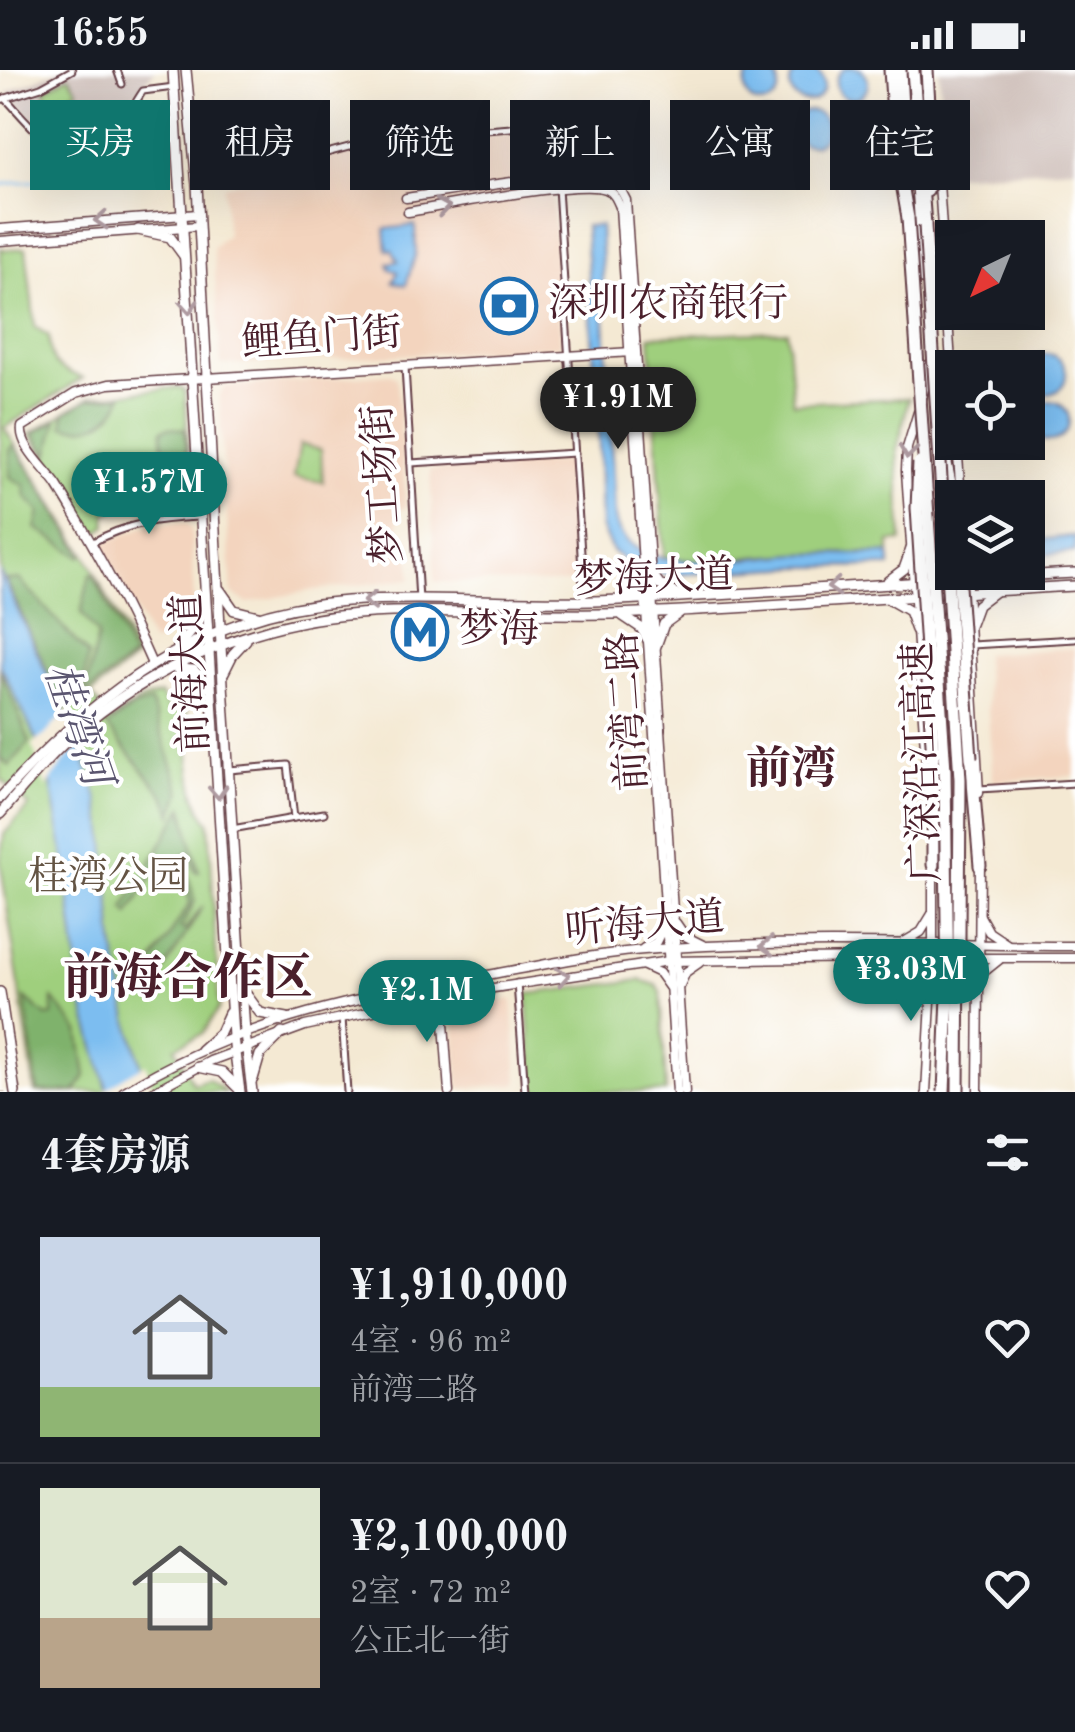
<!DOCTYPE html>
<html lang="zh">
<meta charset="utf-8">
<style>
:root{--surface:#171b24;--page:#242831;--text:#f1f3f6;--muted:#9ea1a6;--line:#363941;--accent:#0f766e}
body{margin:0;font-family:"Old Standard TT","Noto Serif SC",serif;background:var(--page);color:var(--text);height:100vh;display:flex;flex-direction:column;font-size:38px;white-space:nowrap}
*{box-sizing:border-box;margin:0}
p{font-size:32px;color:var(--muted)}
.icon{flex:none;width:55px;height:55px;fill:none;stroke:currentColor;stroke-width:2;stroke-linecap:round;stroke-linejoin:round}
.map{position:relative;height:1022px;overflow:hidden}
.details{display:flex;flex-direction:column;background:var(--surface);flex:1}
.details>*{flex:none}
.guide{position:absolute;left:30px;top:30px;width:1015px;height:90px;display:flex;gap:20px}
.needle{width:65px;rotate:223deg}
.fabs{position:absolute;left:935px;top:150px;display:grid;gap:20px}
.fabs a{display:grid;place-items:center;width:110px;height:110px;border-radius:0px;background:var(--surface);box-shadow:0 10px 40px #0002;font-size:50px}
.price{position:absolute;translate:-50% -85px;padding:0 22px;border-radius:35px;background:var(--accent);color:#fff;font-size:32px;line-height:65px;filter:drop-shadow(0 2px 5px #0008)}
.price::after{content:'';position:absolute;left:50%;top:60px;width:30px;height:22px;margin-left:-15px;background:inherit;clip-path:polygon(0 0,100% 0,50% 100%)}
.price.active{background:#222;color:#fff}
ul{padding:0;list-style:none}
li{display:flex;align-items:center;gap:30px;height:250px;padding:0 40px}
li+li{border-top:2px solid var(--line)}
li span{display:grid;place-items:center;flex:none;width:280px;height:200px;border-radius:0px;color:#555}
li>.icon{margin-inline-start:auto}
span .icon{width:120px;height:120px;fill:#fffc;stroke-width:1}
li b{font-size:42px}
h2{display:flex;justify-content:space-between;align-items:center;height:120px;padding:0 40px;font-size:42px}
.tag{padding:0 35px;border-radius:0px;background:var(--surface);box-shadow:0 10px 40px #0002;font-size:35px;line-height:90px}
.tag.active{background:var(--accent);color:#fff}
.status{display:flex;justify-content:space-between;align-items:center;height:70px;padding:0 50px;background:var(--surface);direction:ltr}
.status svg{height:28px;fill:currentColor}
.map>svg:first-child{display:block}
.built{fill:#f3d4be}
.industrial{fill:#cfc0ba}
.green{fill:#9fcf7d;stroke:#747754;stroke-width:2.5}
.forest{fill:#7fb26c;stroke:#64684c;stroke-width:2.5}
.water{fill:#7bbdf0;stroke:#626e8e;stroke-width:2.5}
.pier{fill:#f4e9d3}
.lines{fill:none;stroke-linecap:round;stroke-linejoin:round}
.stream{stroke:#7bbdf0;stroke-width:2.5}
.highway-tunnel{stroke:#d2c1b1;stroke-width:11;stroke-dasharray:11 5.5;stroke-linecap:butt}
.street-casing{stroke:#643d44;stroke-width:9}
.secondary-casing{stroke:#643d44;stroke-width:11}
.primary-casing{stroke:#643d44;stroke-width:12}
.highway-casing{stroke:#643d44;stroke-width:15}
.street{stroke:#fff;stroke-width:5}
.secondary{stroke:#fff;stroke-width:8}
.primary{stroke:#fff;stroke-width:9}
.highway{stroke:#fff;stroke-width:11}
.highway-bridge-casing{stroke:#643d44;stroke-width:15;stroke-linecap:butt}
.highway-bridge{stroke:#fff;stroke-width:11}
.oneway{stroke:#ae9aa0}
.labels{text-anchor:middle;dominant-baseline:central;stroke-width:8;stroke-linejoin:round;paint-order:stroke}
.poi-label{font-size:40px;fill:#4a1f2b;stroke:#fff;text-anchor:start}
.street-label{font-size:40px;fill:#4a1f2b;stroke:#fff}
.park-label{font-size:40px;fill:#645444;stroke:#fff}
.water-label{font-size:42px;font-style:italic;fill:#5b5670;stroke:#fff}
.quarter-label{font-size:45px;font-weight:bold;fill:#4a1f2b;stroke:#fff}
.district-label{font-size:50px;font-weight:bold;fill:#4a1f2b;stroke:#fff}
</style>
<div class="status"><b>16:55</b><svg viewBox="0 0 49 12"><path d="M0 12V9h3v3zM5 12V6h3v6zM10 12V3h3v9zM15 12V0h3v12zM26 1h20v11H26zM47 4h2v5h-2z"/></svg></div>
<div class="map">
<svg width="1075" height="1022" viewBox="0 0 1075 1022">
<rect width="100%" height="100%" fill="#fff"/>
<filter id="ink" filterUnits="userSpaceOnUse"><feTurbulence type="fractalNoise" baseFrequency=".01" numOctaves="2"/><feDisplacementMap in="SourceGraphic" scale="20" xChannelSelector="R" yChannelSelector="G"/><feConvolveMatrix kernelMatrix="1 2 1 2 8 2 1 2 1" color-interpolation-filters="sRGB"/></filter>
<filter id="wash" filterUnits="userSpaceOnUse"><feTurbulence type="fractalNoise" baseFrequency=".0048" numOctaves="4" result="noise"/><feDisplacementMap in="SourceGraphic" scale="40" xChannelSelector="R" yChannelSelector="G"/><feGaussianBlur stdDeviation="2.25" result="paint"/><feColorMatrix in="noise" values="0 0 0 0 0 0 0 0 0 0 0 0 0 0 0 0 0 1.4 0 .05"/><feComposite in="paint" operator="in"/></filter>
<g filter="url(#wash)">
<rect width="100%" height="100%" fill="#f4e9d3"/>
<g class="built">
<path d="M546,61L549,65L561,274L558,276L221,295L213,177L227,165L224,116L361,78L398,71Z"/>
<path d="M391,304L397,309L406,438L397,439L399,469H409L411,509L313,520L247,533L232,523L219,325L225,317Z"/>
<path d="M569,391L577,513L435,512L430,400Z"/>
<path d="M186,453L191,459L194,536L177,561L152,573L104,478V473L149,455Z"/>
<path d="M1075,578V706L993,711L984,584Z"/>
<path d="M512,929L518,1011L515,1015L462,1018L459,1015L453,940Z"/>
</g>
<g class="industrial">
<path d="M58,0H155L111,55L98,81L78,85L59,77L7,22Z"/>
<path d="M939,0H1075V98L946,105Z"/>
</g>
<g class="green">
<path d="M69,6L78,20L53,34L44,20Z"/>
<path d="M383,83L389,104L363,107L359,90Z"/>
<path d="M1,178L6,180L26,178L35,257L49,266C50,295 57,299 83,308L4,358L86,485L137,587L91,624L111,650L140,631L160,624L172,642L186,639C189,668 187,730 209,751L219,938L203,963L175,977L193,1014L208,1009L226,1022H35L0,790L4,764L29,736L0,708Z"/>
<path d="M787,261L793,333L909,328L897,380L902,471L890,472V483L800,484L695,491L664,487L650,266Z"/>
<path d="M180,317L185,321L191,433L188,439H176L174,426L141,429L106,443L107,456L98,462L94,460L30,364L91,327Z"/>
<path d="M300,374L321,380L323,412L294,407Z"/>
<path d="M641,910L656,915L661,922L666,1022H534L527,924Z"/>
</g>
<g class="forest">
<path d="M123,325C112,352 91,363 63,356L65,342L90,329Z"/>
<path d="M57,350L48,386L34,363Z"/>
<path d="M167,358L185,359L189,431L176,421C175,394 160,387 162,360Z"/>
<path d="M15,376L83,485L81,487L36,458L40,442L26,427L24,415L10,407V378Z"/>
<path d="M93,504L133,587L85,624L98,565L81,543L90,505Z"/>
<path d="M19,509L88,585L81,629L65,641L6,510Z"/>
<path d="M0,600L30,672L9,696L0,688Z"/>
<path d="M151,632L181,722L172,745L166,728L107,656L134,637Z"/>
<path d="M183,737L199,802L195,801L189,782L183,787L195,831L181,858L185,860L203,836L157,912L150,897L190,833L185,813L177,816L157,798L129,844L124,838Z"/>
<path d="M25,928L46,946L52,945L53,929L79,961L86,1006L75,1022H38Z"/>
</g>
<g class="water">
<circle cx="852" cy="13" r="16"/>
<circle cx="807" cy="15" r="17"/>
<circle cx="762" cy="17" r="17"/>
<circle cx="855" cy="55" r="17"/>
<circle cx="810" cy="58" r="17"/>
<circle cx="765" cy="60" r="17"/>
<path d="M415,155L416,183L406,215L393,212L398,202L390,199L388,193L398,191L392,180H387L385,159Z"/>
<path d="M585,156H600L615,445C622,512 750,487 796,484C827,483 858,485 890,483V496L800,497L672,505L639,501L612,481L601,457L599,374Z"/>
<circle cx="1046" cy="304" r="20"/>
<circle cx="1049" cy="351" r="20"/>
<path d="M1075,466V482L1028,486V471Z"/>
<path d="M0,501L80,677L98,729L104,760L114,873L128,949L144,1006L108,1022L82,932L64,786L51,714L35,667L0,594Z"/>
</g>
<g class="pier">
<path d="M68,639L84,675L67,688L46,718L32,674L45,665Z"/>
<path d="M146,994L155,1022H103L123,1007Z"/>
</g>
<g class="lines">
<path class="stream" d="M0,115C53,106 96,115 144,88L149,63"/>
</g>
</g>
<g filter="url(#ink)">
<g class="lines">
<path class="highway-tunnel" d="M0,1021V1022"/>
<g class="street-casing">
<g id="street">
<path d="M117,0L122,14"/>
<path d="M5,28C24,47 68,107 98,86C114,74 131,38 143,21L174,17"/>
<path d="M0,30L41,17L72,0"/>
<path d="M554,54L584,531"/>
<path d="M196,100L234,108L382,68L574,53"/>
<path d="M405,297L419,530"/>
<path d="M411,393L575,383"/>
<path d="M91,473C128,453 158,449 198,447"/>
<path d="M971,575L1075,569"/>
<path d="M229,700L288,695L294,748L232,759"/>
<path d="M979,719L1075,713"/>
<path d="M294,748L324,743"/>
<path d="M517,913L525,1022"/>
<path d="M342,948L347,1022"/>
</g>
</g>
<g class="secondary-casing">
<g id="secondary">
<path d="M936,68L952,308"/>
<path d="M914,79L923,210"/>
<path d="M406,128C438,124 586,97 607,107C616,112 622,121 626,130L685,1022"/>
<path d="M408,142C444,136 579,109 606,119C614,122 617,130 620,137L677,1022"/>
<path d="M0,159L198,144"/>
<path d="M0,171L198,156"/>
<path d="M922,329L929,294"/>
<path d="M918,342L907,378L906,401L928,721"/>
<path d="M957,372L961,428"/>
<path d="M966,502L979,723"/>
<path d="M152,594C125,532 93,473 57,415C46,399 19,376 22,357L76,323L109,314L632,282"/>
<path d="M980,846L989,862L1007,874"/>
<path d="M676,853L685,866L703,875"/>
<path d="M904,872L921,862L932,844"/>
<path d="M644,878L656,872L664,856"/>
<path d="M956,888H1075"/>
<path d="M911,889L924,900L931,912"/>
<path d="M642,895L659,903L669,917"/>
<path d="M979,912L984,902L999,890"/>
<path d="M680,915L686,902L699,893"/>
<path d="M442,926L449,1022"/>
<path d="M123,1022C231,956 342,930 465,909C524,899 584,885 644,880C787,868 932,875 1075,876"/>
<path d="M152,1022L210,991L305,956L442,926L669,891L937,887"/>
<path d="M926,1022L933,895V795"/>
<path d="M978,1022L980,792"/>
</g>
</g>
<g class="primary-casing">
<g id="primary">
<path d="M173,0L233,967L240,1022"/>
<path d="M186,0L197,115L223,614L245,963L252,1022"/>
<path d="M138,160L170,167L184,186"/>
<path d="M652,504L660,515L679,525"/>
<path d="M888,511L904,499L911,479"/>
<path d="M220,520L234,540L258,546"/>
<path d="M624,528L636,520L644,504"/>
<path d="M890,530L909,541L916,560"/>
<path d="M623,546L641,558L649,572"/>
<path d="M970,554L977,535L994,522"/>
<path d="M178,576L197,554L203,529"/>
<path d="M656,576L664,554L679,543"/>
<path d="M177,599L194,600L208,617"/>
<path d="M224,602L233,584L246,570"/>
<path d="M0,728C93,624 202,541 347,531C438,525 529,535 620,530C772,523 923,511 1075,503"/>
<path d="M0,744C23,718 45,690 71,667C148,597 255,551 358,544C451,537 545,548 638,543C784,537 929,524 1075,516"/>
<path d="M0,922L15,1022"/>
<path d="M246,924L260,943L287,948"/>
<path d="M201,980L220,963L229,943"/>
<path d="M198,997L222,1002L238,1018"/>
<path d="M253,1009L260,985L282,963"/>
</g>
</g>
<g class="highway-casing">
<g id="highway">
<path d="M890,0L895,74L908,148"/>
<path d="M900,0L905,96"/>
<path d="M913,0L925,155"/>
<path d="M927,0L931,68L927,121"/>
<path d="M942,373L953,428"/>
<path d="M971,688L980,796"/>
<path d="M933,689V795"/>
</g>
</g>
<use href="#street" class="street"/>
<use href="#secondary" class="secondary"/>
<use href="#primary" class="primary"/>
<use href="#highway" class="highway"/>
<g class="highway-bridge-casing">
<g id="highway-bridge">
<path d="M908,148L945,700L948,926L944,1022"/>
<path d="M925,155L960,709L958,1022"/>
<path d="M919,393L917,438L933,689"/>
<path d="M958,502L971,688"/>
</g>
</g>
<use href="#highway-bridge" class="highway-bridge"/>
</g>
<defs><path id="oneway-chevron" d="M-2-3.5L2.5 0L-2 3.5" fill="none" stroke-width="1.6" stroke-linecap="round" stroke-linejoin="round" transform="scale(2.5)"/></defs>
<g class="oneway">
<use href="#oneway-chevron" transform="translate(443 137) rotate(-9)"/>
<use href="#oneway-chevron" transform="translate(101 150) rotate(176)"/>
<use href="#oneway-chevron" transform="translate(189 237) rotate(86)"/>
<use href="#oneway-chevron" transform="translate(908 382) rotate(97)"/>
<use href="#oneway-chevron" transform="translate(834 517) rotate(176)"/>
<use href="#oneway-chevron" transform="translate(370 531) rotate(179)"/>
<use href="#oneway-chevron" transform="translate(218 722) rotate(86)"/>
<use href="#oneway-chevron" transform="translate(767 876) rotate(179)"/>
<use href="#oneway-chevron" transform="translate(563 906) rotate(-10)"/>
</g>
</g>
<defs>
<g id="bank-ring" transform="scale(2.875)"><circle r="9.5" fill="#fff" stroke="#1f6fb2" stroke-width="1.5"/><path d="M-6-4H6V4H-6ZM0-2.3a2.3 2.3 0 1 0 0 4.6a2.3 2.3 0 1 0 0-4.6Z" fill="#1f6fb2"/></g>
<g id="metro-ring" transform="scale(2.875)"><circle r="9.5" fill="#fff" stroke="#1f6fb2" stroke-width="1.5"/><path d="M-5.5 5V-5H-3L0 0L3-5H5.5V5H3V-.5L0 4L-3-.5V5Z" fill="#1f6fb2"/></g>
</defs>
<g fill-rule="evenodd">
<use href="#bank-ring" x="509" y="236"/>
<use href="#metro-ring" x="420" y="562"/>
</g>
<g class="labels">
<g class="poi-label">
<text x="548" y="236">深圳农商银行</text>
<text x="459" y="562">梦海</text>
</g>
<g class="street-label">
<text transform="translate(322 270) rotate(-4)">鲤鱼门街</text>
<text transform="translate(385 414) rotate(-94)">梦工场街</text>
<text transform="translate(654 510) rotate(-2)">梦海大道</text>
<text transform="translate(193 603) rotate(-93)">前海大道</text>
<text transform="translate(630 641) rotate(-94)">前湾二路</text>
<text transform="translate(924 692) rotate(-92)">广深沿江高速</text>
<text transform="translate(645 856) rotate(-5)">听海大道</text>
</g>
<g class="park-label">
<text x="108" y="809">桂湾公园</text>
</g>
<g class="water-label">
<text transform="translate(76 655) rotate(71)">桂湾河</text>
</g>
<g class="quarter-label">
<text x="791" y="701">前湾</text>
</g>
<g class="district-label">
<text x="188" y="911">前海合作区</text>
</g>
</g>
</svg>
<div class="fabs">
<a><svg class="needle" viewBox="-14 -14 28 28"><path d="M0-13l5 13h-10z" fill="#e53935"/><path d="M0 13l5-13h-10z" fill="#9ea1a6"/></svg></a>
<a><svg class="icon" aria-label="locate" viewBox="0 0 24 24"><circle cx="12" cy="12" r="6"/><path d="M12 2v4M12 18v4M2 12h4M18 12h4"/></svg></a>
<a><svg class="icon" aria-label="layers" viewBox="0 0 24 24"><path d="M12 4l9 5-9 5-9-5zM3 14l9 5 9-5"/></svg></a>
</div>
<b class="price active" style="left:618px;top:382px">¥1.91M</b>
<b class="price" style="left:149px;top:467px">¥1.57M</b>
<b class="price" style="left:911px;top:954px">¥3.03M</b>
<b class="price" style="left:427px;top:975px">¥2.1M</b>
<div class="guide">
<a class="tag active">买房</a>
<a class="tag">租房</a>
<a class="tag">筛选</a>
<a class="tag">新上</a>
<a class="tag">公寓</a>
<a class="tag">住宅</a>
</div>
</div>
<section class="details">
<h2>4套房源<svg class="icon" aria-label="filters" viewBox="0 0 24 24"><path d="M4 7h16M4 17h16"/><circle cx="9" cy="7" r="2"/><circle cx="15" cy="17" r="2"/></svg></h2>
<ul>
<li><span style="background:linear-gradient(#c9d6e8 75%,#8fb573 0)"><svg class="icon" aria-label="home" viewBox="0 0 24 24"><path d="M3 11l9-7 9 7M6 9v11h12V9"/></svg></span><div><b>¥1,910,000</b><p>4室 · 96 m²</p><p>前湾二路</p></div><svg class="icon" aria-label="heart" viewBox="0 0 24 24"><path d="M12 20l-8-8c-3-5 5-10 8-4 3-6 11-1 8 4z"/></svg></li>
<li><span style="background:linear-gradient(#dfe7d0 65%,#b9a48a 0)"><svg class="icon" aria-label="home" viewBox="0 0 24 24"><path d="M3 11l9-7 9 7M6 9v11h12V9"/></svg></span><div><b>¥2,100,000</b><p>2室 · 72 m²</p><p>公正北一街</p></div><svg class="icon" aria-label="heart" viewBox="0 0 24 24"><path d="M12 20l-8-8c-3-5 5-10 8-4 3-6 11-1 8 4z"/></svg></li>
</ul>
</section>
